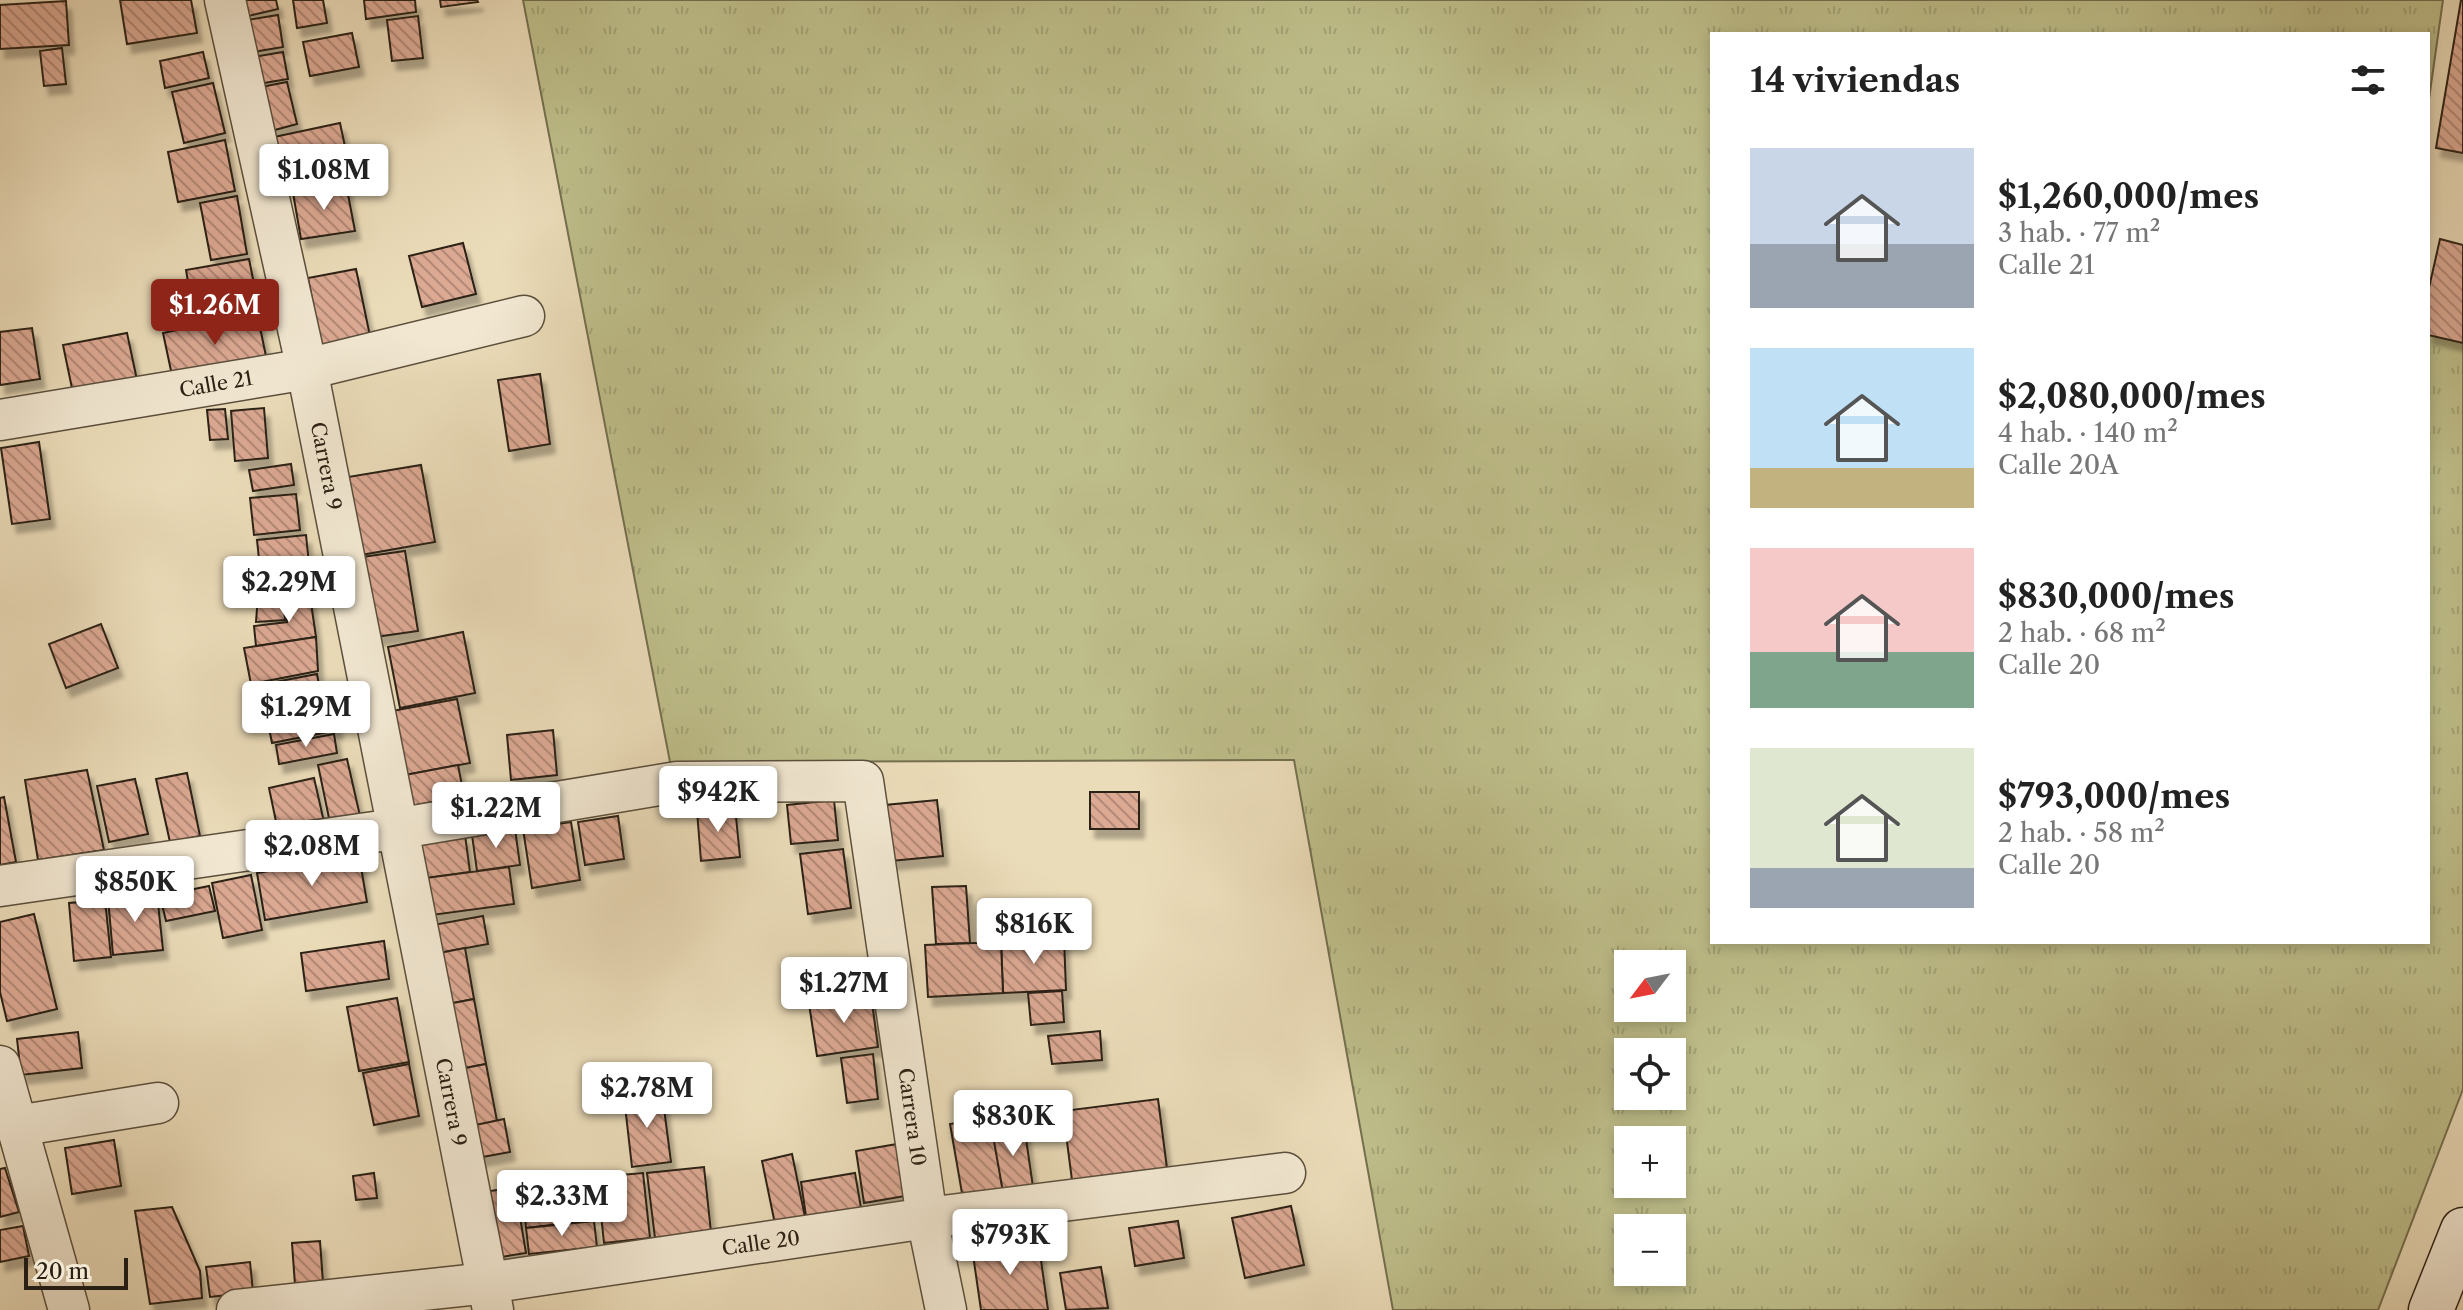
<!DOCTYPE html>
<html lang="es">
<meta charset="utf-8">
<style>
:root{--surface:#fff;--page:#f2f2f2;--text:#222;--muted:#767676;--accent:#8f2418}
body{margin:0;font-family:"Libre Caslon Text",serif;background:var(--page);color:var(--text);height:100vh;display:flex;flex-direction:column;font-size:30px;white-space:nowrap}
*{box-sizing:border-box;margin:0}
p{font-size:26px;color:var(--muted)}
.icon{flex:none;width:44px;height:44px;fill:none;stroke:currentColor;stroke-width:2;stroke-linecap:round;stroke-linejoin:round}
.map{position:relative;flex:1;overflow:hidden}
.details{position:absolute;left:1710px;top:32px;width:720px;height:912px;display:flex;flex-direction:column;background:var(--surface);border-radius:0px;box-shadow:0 4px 12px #0003}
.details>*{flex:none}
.needle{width:52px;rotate:238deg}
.buttons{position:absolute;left:1614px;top:950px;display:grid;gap:16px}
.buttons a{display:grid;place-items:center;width:72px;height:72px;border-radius:0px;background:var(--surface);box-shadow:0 4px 12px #0003;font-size:40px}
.scale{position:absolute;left:24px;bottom:20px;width:104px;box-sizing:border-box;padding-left:8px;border:4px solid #2b2014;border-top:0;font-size:22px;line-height:28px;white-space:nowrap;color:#2b2014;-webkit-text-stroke:6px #f2e8d2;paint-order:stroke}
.price{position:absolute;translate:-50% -68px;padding:0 18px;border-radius:8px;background:#fff;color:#222;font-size:26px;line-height:52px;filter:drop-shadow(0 2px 4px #0008)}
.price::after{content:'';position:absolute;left:50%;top:48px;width:24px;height:18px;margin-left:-12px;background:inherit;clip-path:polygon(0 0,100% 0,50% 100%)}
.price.selected{background:var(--accent);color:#fff}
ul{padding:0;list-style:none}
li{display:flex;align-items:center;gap:24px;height:200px;padding:0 40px}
li span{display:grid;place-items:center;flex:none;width:224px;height:160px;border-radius:0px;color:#555}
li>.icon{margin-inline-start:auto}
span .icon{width:96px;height:96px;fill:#fffc;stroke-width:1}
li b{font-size:34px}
h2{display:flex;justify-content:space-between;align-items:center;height:96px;padding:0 40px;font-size:34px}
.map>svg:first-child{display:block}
.grass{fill:url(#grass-tufts);stroke:#746f4f;stroke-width:2;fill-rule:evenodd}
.building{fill:url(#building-back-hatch);stroke:#2b2014;stroke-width:2;filter:url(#shadow)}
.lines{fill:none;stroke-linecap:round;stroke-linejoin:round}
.minor-casing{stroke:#5b4f3d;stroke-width:43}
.secondary-casing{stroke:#2b2014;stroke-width:47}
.minor{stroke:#f2e8d2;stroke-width:40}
.secondary{stroke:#f2e8d2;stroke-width:44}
.labels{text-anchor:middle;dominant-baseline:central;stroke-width:8;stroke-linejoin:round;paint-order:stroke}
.street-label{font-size:20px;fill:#2b2014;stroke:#f2e8d2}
</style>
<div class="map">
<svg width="2463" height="1310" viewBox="0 0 2463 1310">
<defs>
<pattern id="grass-tufts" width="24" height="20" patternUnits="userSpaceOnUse" patternTransform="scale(2)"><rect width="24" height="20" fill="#bebe8a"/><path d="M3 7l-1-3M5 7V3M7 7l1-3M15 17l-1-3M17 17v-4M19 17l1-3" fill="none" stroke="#a3a376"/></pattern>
<pattern id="building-back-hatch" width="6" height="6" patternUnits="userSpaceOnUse" patternTransform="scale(2)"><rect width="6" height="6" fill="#dca993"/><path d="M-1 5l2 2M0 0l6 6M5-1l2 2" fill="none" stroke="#b38977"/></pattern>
<filter id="shadow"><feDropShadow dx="5" dy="9" stdDeviation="2" flood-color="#0004"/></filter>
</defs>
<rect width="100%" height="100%" fill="#ebdcb9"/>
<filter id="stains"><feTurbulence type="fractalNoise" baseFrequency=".0025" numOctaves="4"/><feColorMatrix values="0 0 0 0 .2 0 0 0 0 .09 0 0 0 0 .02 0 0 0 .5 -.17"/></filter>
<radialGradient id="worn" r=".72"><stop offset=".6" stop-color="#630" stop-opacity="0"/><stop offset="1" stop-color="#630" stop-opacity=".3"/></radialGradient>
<path class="grass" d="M523,0H2443L2428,106V34H1712V942H2428V333L2463,341V1089L2378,1310H1393L1294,760L670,762ZM1628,964H1672V1008H1628ZM1628,1052H1672V1096H1628ZM1628,1140H1672V1184H1628ZM1628,1228H1672V1272H1628Z"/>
<g class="building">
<path d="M120,0H191L197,33L127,44Z"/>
<path d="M244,0H276L278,9L248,16Z"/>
<path d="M293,0H323L327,23L297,28Z"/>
<path d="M364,0H415L416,12L366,19Z"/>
<path d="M440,0H477L478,2L441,7Z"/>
<path d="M2461,0H2463V153L2436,148Z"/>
<path d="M66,1L69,45L0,49V5Z"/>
<path d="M278,15L283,47L253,52L247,20Z"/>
<path d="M418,16L423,58L392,61L387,20Z"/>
<path d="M352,33L359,67L310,76L303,42Z"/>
<path d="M62,48L66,84L44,86L40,51Z"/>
<path d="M203,52L209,78L165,88L160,61Z"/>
<path d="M283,52L288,79L258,84L253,57Z"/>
<path d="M287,82L297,124L271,131L261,87Z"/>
<path d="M213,83L225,133L184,143L172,92Z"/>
<path d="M340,123L350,170L283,184L274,137Z"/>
<path d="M225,140L235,191L178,202L168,152Z"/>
<path d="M346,184L355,231L301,239L293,193Z"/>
<path d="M237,196L247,254L211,260L200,203Z"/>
<path d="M2440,239L2463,245V343L2428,335V292Z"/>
<path d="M463,243L476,294L422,307L409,256Z"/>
<path d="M249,259L257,299L193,311L186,270Z"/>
<path d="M356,269L370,336L321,345L308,278Z"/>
<path d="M257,313L267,361L173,380L163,333Z"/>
<path d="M32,328L40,379L0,385V332Z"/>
<path d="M127,333L137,380L73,393L63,345Z"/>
<path d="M540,374L550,444L509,451L498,380Z"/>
<path d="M264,408L268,458L235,461L231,411Z"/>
<path d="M225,409L228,439L210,440L207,410Z"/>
<path d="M39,442L50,519L12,524L1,448Z"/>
<path d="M291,464L294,485L253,491L249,470Z"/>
<path d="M421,465L435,542L361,555L348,477Z"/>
<path d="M296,494L300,530L254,535L250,498Z"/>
<path d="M306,535L309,564L260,569L257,540Z"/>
<path d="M405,551L418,631L375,637L362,557Z"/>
<path d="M309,564L313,594L283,598L285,620L256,622L260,569Z"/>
<path d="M310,596L316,637L256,646L254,626L287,622L285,599Z"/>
<path d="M101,624L118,668L66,688L49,644Z"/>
<path d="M463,632L475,693L400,708L388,647Z"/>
<path d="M316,637L318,671L251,684L244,648Z"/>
<path d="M317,674L320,690L278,698L275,682Z"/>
<path d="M330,690L338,730L272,743L264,703Z"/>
<path d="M457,699L470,763L405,775L392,711Z"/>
<path d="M553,730L557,775L511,780L507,735Z"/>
<path d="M334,734L337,753L279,764L276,745Z"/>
<path d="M347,759L360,816L330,823L318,765Z"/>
<path d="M458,765L464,796L411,806L405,775Z"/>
<path d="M87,770L104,850L38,860L25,780Z"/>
<path d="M187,773L200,836L170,842L156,779Z"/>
<path d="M314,778L324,822L278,831L269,788Z"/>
<path d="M135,779L148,834L109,842L97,786Z"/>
<rect x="1090" y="792" width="49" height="37"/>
<path d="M4,797L16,862L0,865V798Z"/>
<path d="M834,800L838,840L791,844L787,805Z"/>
<path d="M937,800L943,856L891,861L885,805Z"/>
<path d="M735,807L740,857L701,861L697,811Z"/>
<path d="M618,816L624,859L585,865L578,822Z"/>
<path d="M571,822L580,880L532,888L523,829Z"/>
<path d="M515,829L520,865L477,871L472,835Z"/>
<path d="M465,835L470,872L426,878L421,841Z"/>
<path d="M843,849L851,908L808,914L800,854Z"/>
<path d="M359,856L367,902L265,920L257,873Z"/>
<path d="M509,867L514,904L432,915L426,878Z"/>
<path d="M251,875L262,930L223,938L212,883Z"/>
<path d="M209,886L215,911L166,921L160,896Z"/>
<path d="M966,886L970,943L936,944L932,887Z"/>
<path d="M157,894L163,950L113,955L108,898Z"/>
<path d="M105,900L111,957L74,961L69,903Z"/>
<path d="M34,914L57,1009L7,1021L0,992V922Z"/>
<path d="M483,916L488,944L439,953L433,925Z"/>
<path d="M1064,939L1066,990L1003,993L1001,942Z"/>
<path d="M384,941L389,979L306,991L301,953Z"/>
<path d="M1001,942L1003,993L928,997L925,945Z"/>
<path d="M465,948L474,999L448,1004L439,953Z"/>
<path d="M1062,991L1064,1022L1031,1025L1028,993Z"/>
<path d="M871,995L878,1047L817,1056L809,1004Z"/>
<path d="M397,998L409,1062L359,1071L347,1007Z"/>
<path d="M474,999L486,1064L460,1069L448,1004Z"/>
<path d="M1100,1031L1102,1060L1052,1064L1048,1036Z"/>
<path d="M78,1032L82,1068L21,1075L17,1039Z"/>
<path d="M873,1054L878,1099L847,1103L841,1058Z"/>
<path d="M409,1064L419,1116L374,1125L363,1073Z"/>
<path d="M486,1064L497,1121L471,1126L460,1069Z"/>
<path d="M662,1093L671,1162L632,1167L624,1097Z"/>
<path d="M1158,1099L1168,1176L1073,1188L1063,1111Z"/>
<path d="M991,1117L1003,1192L963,1199L950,1124Z"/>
<path d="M504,1119L510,1152L477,1158L471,1126Z"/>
<path d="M1024,1125L1033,1187L1003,1192L992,1130Z"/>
<path d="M114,1140L121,1186L72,1194L65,1148Z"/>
<path d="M903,1143L911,1195L864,1203L856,1151Z"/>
<path d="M792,1154L805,1217L775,1224L762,1161Z"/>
<path d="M704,1167L711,1232L655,1238L647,1173Z"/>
<path d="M5,1168L19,1212L0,1217V1169Z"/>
<path d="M374,1173L377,1198L356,1200L353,1176Z"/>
<path d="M643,1173L650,1238L604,1243L597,1177Z"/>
<path d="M855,1173L862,1214L807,1223L801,1182Z"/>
<path d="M515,1187L526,1253L495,1258L484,1192Z"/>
<path d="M575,1191L578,1222L526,1228L523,1196Z"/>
<path d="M1291,1206L1304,1265L1245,1278L1232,1218Z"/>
<path d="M172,1207L200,1271L202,1298L150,1304L135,1211Z"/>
<path d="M594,1221L597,1247L529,1254L526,1228Z"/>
<path d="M1178,1221L1184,1258L1135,1266L1129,1228Z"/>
<path d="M23,1226L29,1256L0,1262V1230Z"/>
<path d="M1038,1239L1048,1310H981L972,1248Z"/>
<path d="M320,1241L323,1283L295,1285L292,1243Z"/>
<path d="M250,1262L253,1292L210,1297L206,1267Z"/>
<path d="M1101,1267L1108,1308L1066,1310L1060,1273Z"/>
</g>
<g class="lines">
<g class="minor-casing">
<g id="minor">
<path d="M225,0L307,369L493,1310"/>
<path d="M0,420L307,369L524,316"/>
<path d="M0,886L395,829L677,782L863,781L927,1218L946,1310"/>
<path d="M0,1066L69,1310"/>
<path d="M17,1126L158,1103"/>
<path d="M237,1310L488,1283L927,1218L1285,1173"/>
</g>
</g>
<g class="secondary-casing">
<path id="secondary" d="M2431,1310L2463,1230"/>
</g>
<use href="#minor" class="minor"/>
<use href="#secondary" class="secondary"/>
</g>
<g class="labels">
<g class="street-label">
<text transform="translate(216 384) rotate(-10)">Calle 21</text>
<text transform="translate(326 466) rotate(79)">Carrera 9</text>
<text transform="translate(451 1102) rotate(79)">Carrera 9</text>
<text transform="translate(912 1117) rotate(82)">Carrera 10</text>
<text transform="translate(761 1243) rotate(-8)">Calle 20</text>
</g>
</g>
<rect width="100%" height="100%" filter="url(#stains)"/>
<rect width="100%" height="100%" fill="url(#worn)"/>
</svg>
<div class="buttons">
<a><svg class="needle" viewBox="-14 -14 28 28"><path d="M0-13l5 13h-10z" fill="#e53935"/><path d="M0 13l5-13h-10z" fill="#767676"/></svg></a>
<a><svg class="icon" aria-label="locate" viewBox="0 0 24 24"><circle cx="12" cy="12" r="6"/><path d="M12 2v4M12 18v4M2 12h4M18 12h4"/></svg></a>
<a>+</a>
<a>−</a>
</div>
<div class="scale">20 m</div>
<b class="price" style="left:324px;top:212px">$1.08M</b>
<b class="price selected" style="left:215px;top:347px">$1.26M</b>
<b class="price" style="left:289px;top:624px">$2.29M</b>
<b class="price" style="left:306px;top:749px">$1.29M</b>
<b class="price" style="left:718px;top:834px">$942K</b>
<b class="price" style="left:496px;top:850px">$1.22M</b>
<b class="price" style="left:312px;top:888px">$2.08M</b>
<b class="price" style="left:135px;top:924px">$850K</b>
<b class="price" style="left:1034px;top:966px">$816K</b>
<b class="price" style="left:844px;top:1025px">$1.27M</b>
<b class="price" style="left:647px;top:1130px">$2.78M</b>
<b class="price" style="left:1013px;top:1158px">$830K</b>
<b class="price" style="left:562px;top:1238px">$2.33M</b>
<b class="price" style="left:1010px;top:1277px">$793K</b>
<section class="details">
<h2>14 viviendas<svg class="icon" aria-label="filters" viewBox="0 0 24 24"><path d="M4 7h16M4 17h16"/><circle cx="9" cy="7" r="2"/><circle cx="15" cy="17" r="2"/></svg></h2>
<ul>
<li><span style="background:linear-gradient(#c9d6e8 60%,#9aa5b1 0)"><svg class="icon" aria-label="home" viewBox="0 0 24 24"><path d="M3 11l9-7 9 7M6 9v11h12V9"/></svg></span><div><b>$1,260,000/mes</b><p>3 hab. · 77 m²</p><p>Calle 21</p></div></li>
<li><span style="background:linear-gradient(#bfe0f5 75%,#c2b280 0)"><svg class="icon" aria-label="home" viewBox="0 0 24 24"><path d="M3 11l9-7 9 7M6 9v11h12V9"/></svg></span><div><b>$2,080,000/mes</b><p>4 hab. · 140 m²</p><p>Calle 20A</p></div></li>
<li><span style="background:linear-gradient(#f6c9c9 65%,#7fa58c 0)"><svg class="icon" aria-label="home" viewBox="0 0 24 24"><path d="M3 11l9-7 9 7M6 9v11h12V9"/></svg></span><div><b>$830,000/mes</b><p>2 hab. · 68 m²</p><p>Calle 20</p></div></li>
<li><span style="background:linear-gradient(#dfe7d0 75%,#9aa5b1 0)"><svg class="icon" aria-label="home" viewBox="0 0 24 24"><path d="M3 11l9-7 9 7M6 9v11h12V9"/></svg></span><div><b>$793,000/mes</b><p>2 hab. · 58 m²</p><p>Calle 20</p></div></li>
</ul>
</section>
</div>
